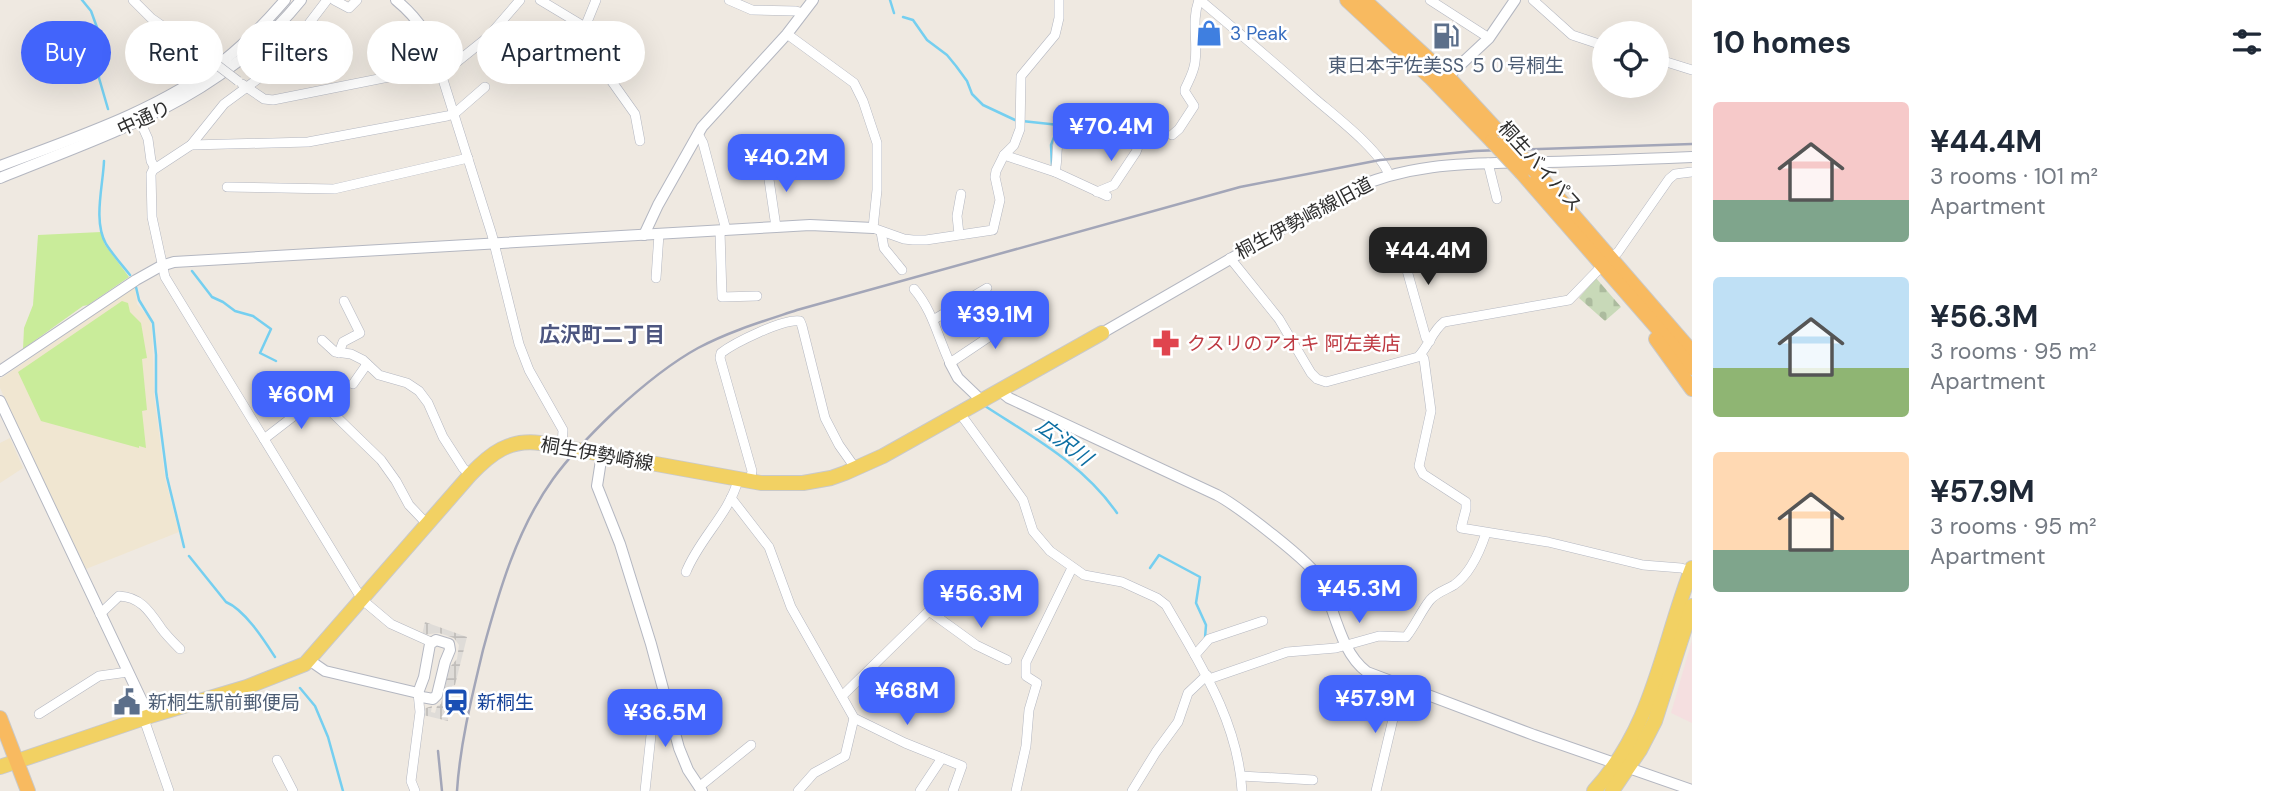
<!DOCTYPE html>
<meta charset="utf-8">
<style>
:root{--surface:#fff;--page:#f6f6f7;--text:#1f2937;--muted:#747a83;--accent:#4264fb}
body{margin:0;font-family:"DM Sans","Noto Sans JP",sans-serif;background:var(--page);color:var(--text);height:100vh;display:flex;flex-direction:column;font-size:26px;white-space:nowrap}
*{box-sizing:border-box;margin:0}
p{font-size:23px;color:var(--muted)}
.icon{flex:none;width:38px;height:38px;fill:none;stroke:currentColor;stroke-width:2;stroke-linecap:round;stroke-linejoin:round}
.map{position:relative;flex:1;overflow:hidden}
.panel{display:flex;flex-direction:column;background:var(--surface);width:595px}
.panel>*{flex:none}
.hud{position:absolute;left:21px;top:21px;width:665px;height:63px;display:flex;gap:14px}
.controls{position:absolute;left:1592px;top:21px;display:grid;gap:14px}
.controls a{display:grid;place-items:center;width:77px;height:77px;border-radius:50%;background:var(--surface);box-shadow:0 7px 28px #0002;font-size:35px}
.price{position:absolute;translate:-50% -60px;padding:0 16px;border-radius:14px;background:var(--accent);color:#fff;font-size:23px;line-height:46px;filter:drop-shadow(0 2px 4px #0008)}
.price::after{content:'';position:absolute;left:50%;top:42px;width:21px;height:16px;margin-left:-10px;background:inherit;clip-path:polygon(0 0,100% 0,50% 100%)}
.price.on{background:#222;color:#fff}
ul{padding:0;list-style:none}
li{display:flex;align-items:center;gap:21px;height:175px;padding:0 21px}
li span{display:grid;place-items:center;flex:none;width:196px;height:140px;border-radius:7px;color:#555}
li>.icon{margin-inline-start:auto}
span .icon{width:84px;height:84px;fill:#fffc;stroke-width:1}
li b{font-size:30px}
h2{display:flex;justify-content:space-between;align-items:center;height:84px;padding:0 21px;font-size:30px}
.chip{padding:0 24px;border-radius:32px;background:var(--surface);box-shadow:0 7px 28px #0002;font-size:24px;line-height:63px}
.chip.on{background:var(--accent);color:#fff}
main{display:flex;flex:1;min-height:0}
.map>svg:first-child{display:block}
.education{fill:#f0e6d1}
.medical{fill:#f5dfe0}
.cemetery{fill:url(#cemetery-stones)}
.pitch{fill:#c9ec9a}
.plaza{fill:url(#plaza-grid)}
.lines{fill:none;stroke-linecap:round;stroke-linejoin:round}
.stream{stroke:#75cff0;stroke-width:2.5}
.minor-casing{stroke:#b4b7c1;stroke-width:10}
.tertiary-casing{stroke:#b4b7c1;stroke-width:12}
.primary-casing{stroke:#c9c9c9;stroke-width:16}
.trunk-casing{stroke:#c9c9c9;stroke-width:16}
.minor{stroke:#fff;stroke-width:9}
.tertiary{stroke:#fff;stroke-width:10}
.primary{stroke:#f2d163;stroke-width:14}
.trunk{stroke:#f8ba60;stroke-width:14}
.rail{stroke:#a3a6b8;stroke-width:2.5}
.minor-bridge-casing{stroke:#b4b7c1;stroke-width:10;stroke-linecap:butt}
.trunk-bridge-casing{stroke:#c9c9c9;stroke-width:16;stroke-linecap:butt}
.minor-bridge{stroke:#fff;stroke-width:9}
.trunk-bridge{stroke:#f8ba60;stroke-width:14}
.labels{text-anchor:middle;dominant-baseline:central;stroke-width:5;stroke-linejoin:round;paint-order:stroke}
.shop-label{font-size:19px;fill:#366cbe;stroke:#fff;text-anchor:start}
.service-label{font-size:19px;fill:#4e5e75;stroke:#fff}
.street-label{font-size:19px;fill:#2e2e2e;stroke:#fff}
.health-label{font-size:19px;fill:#be3a42;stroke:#fff;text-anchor:start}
.transit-label{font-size:19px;fill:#164399;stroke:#fff;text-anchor:start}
.neighbourhood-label{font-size:21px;font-weight:bold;fill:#4d5680;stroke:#fff}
.water-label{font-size:21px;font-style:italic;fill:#0d6fa3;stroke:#fff}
</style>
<main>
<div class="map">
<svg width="1692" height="791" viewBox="0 0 1692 791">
<defs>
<pattern id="cemetery-stones" width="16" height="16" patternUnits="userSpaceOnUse" patternTransform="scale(1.75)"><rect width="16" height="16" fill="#c8d9b8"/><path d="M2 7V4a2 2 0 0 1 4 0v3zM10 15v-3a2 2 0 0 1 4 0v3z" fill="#acbb9e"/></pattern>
<pattern id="plaza-grid" width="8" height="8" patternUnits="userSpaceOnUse" patternTransform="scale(1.75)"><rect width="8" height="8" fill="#dfdcd8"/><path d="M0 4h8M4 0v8" fill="none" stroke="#c0bdba"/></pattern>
</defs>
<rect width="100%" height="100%" fill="#efe9e1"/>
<g class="education">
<path d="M135,287L137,304L150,319L152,328L154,395L165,478L179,532L86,569L0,388V379Z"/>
<path d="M10,438L23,468L0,483V443Z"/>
</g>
<path class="medical" d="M1692,640V723L1671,713Z"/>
<path class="cemetery" d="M1596,278L1621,307L1605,321L1579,298Z"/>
<g class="pitch">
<path d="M101,232L105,245L129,277L88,305L83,306L23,349L24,328L33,305L38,235Z"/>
<path d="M122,301L128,303L130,312L141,323L147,358L142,359L147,410L142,411L146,448L139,446V448L41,421L18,372Z"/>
</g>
<path class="plaza" d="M425,622L467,637L455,685L452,686L450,696H446L445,702L447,703L444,716L448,718V721L423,715V709L432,706L431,712L435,713L437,706L441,704L450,667L457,659L459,645L454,638L439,633L422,635Z"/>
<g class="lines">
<g class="stream">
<path d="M82,0L91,11L99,33V78L108,109"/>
<path d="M890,0L894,13"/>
<path d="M903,17L913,20L927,40L947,55L956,66L967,81L972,94L983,105L1015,120"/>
<path d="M1022,121L1059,125L1051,145L1052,166"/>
<path d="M104,161C103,186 93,221 106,244C113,255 122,265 130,275"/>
<path d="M192,271L212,297L223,302L235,311L253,316L271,329L260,353L276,361"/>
<path d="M136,287L139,300L153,323L156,355V392L167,477L184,547"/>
<path d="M985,406C1034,438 1083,464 1117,513"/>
<path d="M189,556L226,602C245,610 264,640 275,657"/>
<path d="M1150,568L1159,555L1200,577L1196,603L1206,625L1205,638"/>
<path d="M300,688L315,706L328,737L343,791"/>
</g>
<g class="minor-casing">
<g id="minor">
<path d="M133,0L151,18L204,55"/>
<path d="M327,0L278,64L224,104L191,145L153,170L151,174L152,217L165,277L358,593L366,603L391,624L431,642"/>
<path d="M334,0L349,8L357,0"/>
<path d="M540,0L585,27"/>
<path d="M596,0L585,27L586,36L608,76L635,114L640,141"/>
<path d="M729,0L752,10L796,11L803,13"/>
<path d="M1200,0C1238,32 1277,65 1314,98C1335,116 1380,150 1389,175"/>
<path d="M1430,0L1489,38"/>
<path d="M1533,0L1572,35L1605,46"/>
<path d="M787,34L854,83L863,101L877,143V190L873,228L904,239L913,240H926L993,230L1000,200L995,177L996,171L1004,155L1014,145L1020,129L1021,76L1055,35L1059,18V0"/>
<path d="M1657,59L1692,70"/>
<path d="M442,74L488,37L520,0"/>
<path d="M242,84L264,99L273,100L439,67L492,235L519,344L529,370L563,430L562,446"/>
<path d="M140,121L148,139L151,161L155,168"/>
<path d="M698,134L703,143L726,230"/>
<path d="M1172,135L1179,129L1194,106L1185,92V89C1189,80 1194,72 1195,62C1198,41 1191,21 1199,0"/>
<path d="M191,145L308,142L447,116L454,114L485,87"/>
<path d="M1004,155L1055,172L1107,196"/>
<path d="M1488,163L1497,199"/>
<path d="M767,166L776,227"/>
<path d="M1055,172C1059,156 1054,142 1064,127L1080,132"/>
<path d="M768,175L789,171L793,167"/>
<path d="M227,187L334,189L468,158"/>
<path d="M1097,192L1114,185L1136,152L1139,144"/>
<path d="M720,231L722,297L757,296"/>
<path d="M881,232L884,248L902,270"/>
<path d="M959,234L957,216L961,194"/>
<path d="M1401,249L1426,338L1430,341"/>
<path d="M1230,258L1279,319L1311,373L1317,379L1326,382L1418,357C1429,346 1432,331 1444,322L1569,300L1603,265"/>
<path d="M1611,258L1618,252L1669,179L1675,174L1692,172"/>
<path d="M656,278L659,234"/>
<path d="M914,289C933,311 938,338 950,363L1026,312"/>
<path d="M933,320L987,288"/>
<path d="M322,340L335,352L351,354L363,360L379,375L407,383L419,391L428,403L443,437L463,468L470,475"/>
<path d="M339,353L343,342L360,333L344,301"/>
<path d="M1421,354L1424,359L1431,411L1419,466L1423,474L1466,502V509L1461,528L1548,542L1643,565L1681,568L1691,571"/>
<path d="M353,384L367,364"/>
<path d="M959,412L1023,500L1033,531L1050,551L1084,575L1122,582L1157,598L1166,605C1200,664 1238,721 1242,791"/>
<path d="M264,439L317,398L381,460L396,481L409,505L428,525"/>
<path d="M750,482L752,471L720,358L721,353C734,343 784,318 800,321L802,326L825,418L839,445L856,469"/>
<path d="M731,498L769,547L791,607L854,718L905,743L962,766L953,791"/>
<path d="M686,572C699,539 729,514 738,480"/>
<path d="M100,614L119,596C141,597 150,612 161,628C166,635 173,642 180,649"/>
<path d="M1195,655L1209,639L1263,621"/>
<path d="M1209,679L1287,652L1336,648L1379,636L1406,637C1415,626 1421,611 1430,600C1437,592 1446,590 1454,585C1470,574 1480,551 1486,533"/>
<path d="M842,696L929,611L976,645L1007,660"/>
<path d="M39,714L99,676L128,672"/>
<path d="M146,718V725L169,791"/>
<path d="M277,760L293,791"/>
<path d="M1241,776L1313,780"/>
<path d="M699,787L751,745"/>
<path d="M415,791L411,781L420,712L418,693"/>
<path d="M645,791L652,726L666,698"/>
<path d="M798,791L814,773L845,756L854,718"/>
<path d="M920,791L942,758"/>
<path d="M1016,791L1026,746L1029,710L1037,683L1026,676V662L1072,568"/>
<path d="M1132,791L1156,752L1178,722L1188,693L1207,675"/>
<path d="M1376,791L1401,685"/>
</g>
</g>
<g class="tertiary-casing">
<g id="tertiary">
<path d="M396,0C419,19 431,38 439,67"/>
<path d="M1443,81L1489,38L1515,0"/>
<path d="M0,166C77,137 157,111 223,61C246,43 266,22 285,0"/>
<path d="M0,178C113,132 221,99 301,0"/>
<path d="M644,235L658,205L702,127L787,34L813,0"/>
<path d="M1102,333L1348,191C1414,160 1477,164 1547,162C1596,161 1644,159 1692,157"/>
<path d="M950,363L958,378L981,400"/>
<path d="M0,371L136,280L161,266L174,262L776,227L810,225L873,228"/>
<path d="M999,390L1009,398L1217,495C1236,505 1313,563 1321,581C1335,610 1340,652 1367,672L1534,735L1692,790"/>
<path d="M0,401L142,701L146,718"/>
<path d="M602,454L597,486L620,544L651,644L679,748L688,770L702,791"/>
<path d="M436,640L449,644L450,650L445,662L437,695L433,699L422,697L418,693L424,677L430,644Z"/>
<path d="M309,660L325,671L418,693"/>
</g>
</g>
<g class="primary-casing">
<g id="primary">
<path d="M0,767L153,715L247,687L305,664L470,475C491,453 509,439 540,443L761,483H803L831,478L845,473L883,456L1102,333"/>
<path d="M1594,791C1654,725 1661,648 1692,568"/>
<path d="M1612,791L1640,750L1655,721L1692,606"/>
</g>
</g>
<g class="trunk-casing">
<g id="trunk">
<path d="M1347,0L1431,78L1492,141"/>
<path d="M1364,0L1447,76L1506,140"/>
<path d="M1536,172L1692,352"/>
<path d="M1522,173L1692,368"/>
<path d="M1656,339L1692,389"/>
<path d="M0,718L28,791"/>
</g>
</g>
<use href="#minor" class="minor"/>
<use href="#tertiary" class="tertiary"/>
<use href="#primary" class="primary"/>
<use href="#trunk" class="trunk"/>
<g class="rail">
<path d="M438,751L442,791"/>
<path d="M457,791C460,744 472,696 483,650C499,591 517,529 553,479C571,454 592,433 614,412C640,388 667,365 698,348C730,331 764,321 797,310L1240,187L1380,160L1474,151L1692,144"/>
</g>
<g class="minor-bridge-casing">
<path id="minor-bridge" d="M204,55L238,81"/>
</g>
<g class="trunk-bridge-casing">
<g id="trunk-bridge">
<path d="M1506,140L1536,172"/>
<path d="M1492,141L1522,173"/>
</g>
</g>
<use href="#minor-bridge" class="minor-bridge"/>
<use href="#trunk-bridge" class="trunk-bridge"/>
</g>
<defs>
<g id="shop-bare" transform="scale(2.1)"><path d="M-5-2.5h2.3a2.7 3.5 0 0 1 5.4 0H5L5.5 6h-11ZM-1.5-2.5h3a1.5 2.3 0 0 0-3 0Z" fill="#3f7fe0" stroke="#fff" stroke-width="2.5" paint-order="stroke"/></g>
<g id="fuel-bare" transform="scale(2.1)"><path d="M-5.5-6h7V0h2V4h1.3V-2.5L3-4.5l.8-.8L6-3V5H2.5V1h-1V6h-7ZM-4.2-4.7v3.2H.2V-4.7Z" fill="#5c6f8a" stroke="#fff" stroke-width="2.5" paint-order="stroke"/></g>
<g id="pharmacy-bare" transform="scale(2.1)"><path d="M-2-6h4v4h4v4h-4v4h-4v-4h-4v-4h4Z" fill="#e0444e" stroke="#fff" stroke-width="2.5" paint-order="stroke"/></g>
<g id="civic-bare" transform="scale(2.1)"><path d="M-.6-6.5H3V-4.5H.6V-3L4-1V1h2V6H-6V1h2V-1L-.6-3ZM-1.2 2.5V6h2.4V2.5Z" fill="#5c6f8a" stroke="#fff" stroke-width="2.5" paint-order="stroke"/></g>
<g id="station-bare" transform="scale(2.1)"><path d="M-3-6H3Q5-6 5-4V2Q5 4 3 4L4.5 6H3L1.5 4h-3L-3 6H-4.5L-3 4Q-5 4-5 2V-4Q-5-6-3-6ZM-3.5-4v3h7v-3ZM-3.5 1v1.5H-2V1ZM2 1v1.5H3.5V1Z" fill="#1a4fb4" stroke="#fff" stroke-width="2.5" paint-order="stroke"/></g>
</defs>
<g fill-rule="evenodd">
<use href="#shop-bare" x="1209" y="33"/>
<use href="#fuel-bare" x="1446" y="36"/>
<use href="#pharmacy-bare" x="1166" y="343"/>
<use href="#civic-bare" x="127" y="702"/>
<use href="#station-bare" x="456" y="702"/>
</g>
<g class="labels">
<g class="shop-label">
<text x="1230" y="33">3 Peak</text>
</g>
<g class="service-label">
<text x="1446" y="65">東日本宇佐美SS ５０号桐生</text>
<text x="148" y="702" text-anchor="start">新桐生駅前郵便局</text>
</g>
<g class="street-label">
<text transform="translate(144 118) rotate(-25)">中通り</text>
<text transform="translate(1540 166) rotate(48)">桐生バイパス</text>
<text transform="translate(1304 218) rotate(-28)">桐生伊勢崎線旧道</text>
<text transform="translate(597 454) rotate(10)">桐生伊勢崎線</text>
</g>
<g class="health-label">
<text x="1187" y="343">クスリのアオキ 阿左美店</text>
</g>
<g class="transit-label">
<text x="477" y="702">新桐生</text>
</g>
<g class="neighbourhood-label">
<text x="602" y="335">広沢町二丁目</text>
</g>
<g class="water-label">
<text transform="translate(1064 442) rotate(37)">広沢川</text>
</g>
</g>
</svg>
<div class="controls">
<a><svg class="icon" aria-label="locate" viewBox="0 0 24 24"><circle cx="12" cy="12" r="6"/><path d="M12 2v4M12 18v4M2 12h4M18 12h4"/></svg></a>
</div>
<b class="price" style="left:1111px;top:163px">¥70.4M</b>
<b class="price" style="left:786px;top:194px">¥40.2M</b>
<b class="price on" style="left:1428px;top:287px">¥44.4M</b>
<b class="price" style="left:995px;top:351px">¥39.1M</b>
<b class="price" style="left:301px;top:431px">¥60M</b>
<b class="price" style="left:1359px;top:625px">¥45.3M</b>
<b class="price" style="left:981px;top:630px">¥56.3M</b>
<b class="price" style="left:907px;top:727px">¥68M</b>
<b class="price" style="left:1375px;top:735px">¥57.9M</b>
<b class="price" style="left:665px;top:749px">¥36.5M</b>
<div class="hud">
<a class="chip on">Buy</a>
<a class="chip">Rent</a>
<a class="chip">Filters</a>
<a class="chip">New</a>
<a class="chip">Apartment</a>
</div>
</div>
<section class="panel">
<h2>10 homes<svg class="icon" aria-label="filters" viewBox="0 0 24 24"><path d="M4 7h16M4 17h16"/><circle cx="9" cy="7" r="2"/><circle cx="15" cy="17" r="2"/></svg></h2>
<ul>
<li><span style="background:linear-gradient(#f6c9c9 70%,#7fa58c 0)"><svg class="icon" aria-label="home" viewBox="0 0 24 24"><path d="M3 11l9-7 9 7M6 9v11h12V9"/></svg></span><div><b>¥44.4M</b><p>3 rooms · 101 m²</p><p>Apartment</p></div></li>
<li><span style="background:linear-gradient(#bfe0f5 65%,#8fb573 0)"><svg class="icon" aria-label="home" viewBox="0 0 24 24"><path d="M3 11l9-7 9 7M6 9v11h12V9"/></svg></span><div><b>¥56.3M</b><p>3 rooms · 95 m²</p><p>Apartment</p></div></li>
<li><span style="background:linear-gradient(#ffd9b3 70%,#7fa58c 0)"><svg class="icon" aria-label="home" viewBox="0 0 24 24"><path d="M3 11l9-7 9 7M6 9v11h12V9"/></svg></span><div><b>¥57.9M</b><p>3 rooms · 95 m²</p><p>Apartment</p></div></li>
</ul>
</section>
</main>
